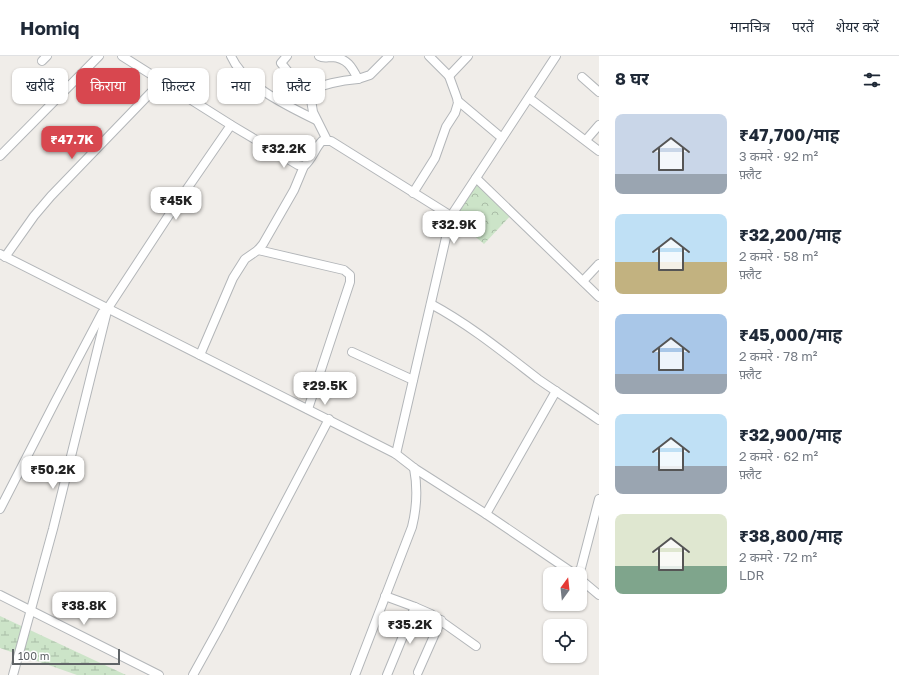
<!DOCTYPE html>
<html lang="hi">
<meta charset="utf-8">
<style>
:root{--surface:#fff;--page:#f2f2f3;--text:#1f2937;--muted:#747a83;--line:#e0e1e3;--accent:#d8474f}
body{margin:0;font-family:"Golos Text","Noto Sans Devanagari",sans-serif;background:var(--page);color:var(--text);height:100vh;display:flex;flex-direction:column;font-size:15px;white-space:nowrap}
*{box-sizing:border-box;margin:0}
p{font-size:13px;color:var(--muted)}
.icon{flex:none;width:22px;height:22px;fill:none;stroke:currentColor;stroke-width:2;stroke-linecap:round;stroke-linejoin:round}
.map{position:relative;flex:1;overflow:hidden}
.side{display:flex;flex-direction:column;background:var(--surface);width:300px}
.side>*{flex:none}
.top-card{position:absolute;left:12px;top:12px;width:380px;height:36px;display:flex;gap:8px}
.needle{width:26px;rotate:15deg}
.tools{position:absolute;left:543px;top:511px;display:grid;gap:8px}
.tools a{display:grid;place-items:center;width:44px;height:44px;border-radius:8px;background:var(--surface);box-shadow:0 1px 3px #0004;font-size:20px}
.scale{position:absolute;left:12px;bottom:10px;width:108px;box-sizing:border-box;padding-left:4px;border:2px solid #606467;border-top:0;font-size:11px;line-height:14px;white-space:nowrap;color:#606467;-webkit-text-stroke:3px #fff;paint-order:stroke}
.price{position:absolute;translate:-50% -34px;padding:0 9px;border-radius:8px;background:#fff;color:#222;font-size:13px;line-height:26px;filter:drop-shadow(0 1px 2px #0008)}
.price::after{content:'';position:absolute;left:50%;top:24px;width:12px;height:9px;margin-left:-6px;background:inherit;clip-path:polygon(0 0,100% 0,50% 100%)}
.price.current{background:var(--accent);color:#fff}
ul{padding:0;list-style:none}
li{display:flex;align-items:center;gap:12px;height:100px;padding:0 16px}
li span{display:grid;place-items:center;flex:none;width:112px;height:80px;border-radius:8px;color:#555}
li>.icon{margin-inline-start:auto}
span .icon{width:48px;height:48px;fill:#fffc;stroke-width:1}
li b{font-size:17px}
h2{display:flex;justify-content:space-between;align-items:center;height:48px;padding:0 16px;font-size:17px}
.tag{padding:0 14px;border-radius:8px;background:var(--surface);box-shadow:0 1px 3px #0004;font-size:14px;line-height:36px}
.tag.current{background:var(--accent);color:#fff}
header{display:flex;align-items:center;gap:24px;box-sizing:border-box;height:56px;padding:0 20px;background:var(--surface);border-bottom:1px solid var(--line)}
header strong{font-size:19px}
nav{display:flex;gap:22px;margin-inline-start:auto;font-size:14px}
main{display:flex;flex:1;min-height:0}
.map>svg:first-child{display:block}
.forest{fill:url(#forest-crowns)}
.wetland{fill:url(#wetland-marsh)}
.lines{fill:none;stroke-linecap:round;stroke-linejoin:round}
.minor-casing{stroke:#b3b6b9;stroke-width:10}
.minor{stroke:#fff;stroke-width:8}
</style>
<header>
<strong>Homiq</strong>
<nav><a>मानचित्र</a><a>परतें</a><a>शेयर करें</a></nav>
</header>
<main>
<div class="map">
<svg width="599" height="619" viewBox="0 0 599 619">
<defs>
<pattern id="forest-crowns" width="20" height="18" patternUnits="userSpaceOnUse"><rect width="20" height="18" fill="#cce4c8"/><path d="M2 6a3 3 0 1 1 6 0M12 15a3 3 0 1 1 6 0" fill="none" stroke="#a9bca6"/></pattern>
<pattern id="wetland-marsh" width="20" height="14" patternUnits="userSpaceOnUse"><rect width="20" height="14" fill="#cce4c8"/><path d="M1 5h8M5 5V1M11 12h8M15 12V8" fill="none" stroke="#a9bca6"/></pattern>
</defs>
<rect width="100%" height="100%" fill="#f0ede9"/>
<path class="forest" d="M476,122L512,158L484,188L451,160Z"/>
<path class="wetland" d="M0,560L126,619H77L0,592Z"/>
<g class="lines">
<g class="minor-casing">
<g id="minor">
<path d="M122,0L231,69L298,109L304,110C312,104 315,92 322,85H331L451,160"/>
<path d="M231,0C244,30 288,50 316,64"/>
<path d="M287,0L281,7L294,23L310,38L313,56L327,84"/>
<path d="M319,0C324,3 327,1 332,1C347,2 352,11 358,23L370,19L389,0"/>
<path d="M42,5L47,0"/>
<path d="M449,20L468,0"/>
<path d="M582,21L599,36"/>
<path d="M310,38C316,28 346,24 358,23"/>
<path d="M529,42L599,95"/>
<path d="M458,45L502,82"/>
<path d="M586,84L599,69"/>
<path d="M0,100L99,0"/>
<path d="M476,122L599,241"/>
<path d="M413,137L435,102L446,71L455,57L458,47L457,42L449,20L429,0"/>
<path d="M258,194L344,214L350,219V226L308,353"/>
<path d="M0,198L396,398L414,412L486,458L573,517L578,516L581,512L599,443"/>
<path d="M5,201L34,160L51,140L162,25"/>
<path d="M583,225L599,208"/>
<path d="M431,248C470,269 503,296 538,323C558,337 579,350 599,364"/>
<path d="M352,296L413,324"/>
<path d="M200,299L233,222L245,203L258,194L263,188L294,134L304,110"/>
<path d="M396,398L451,160L556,0"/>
<path d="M0,453L55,346L102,257L108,252L171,156L231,69"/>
<path d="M486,458L556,335"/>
<path d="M580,523L599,539"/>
<path d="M0,539L159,619"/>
<path d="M385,540L415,551L431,558L476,590"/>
<path d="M418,616L441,564"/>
<path d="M13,619L53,473L107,255"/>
<path d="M193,619L219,572L329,363"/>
<path d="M355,619L412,471C417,451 418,433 414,412"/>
<path d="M387,619L415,551"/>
</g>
</g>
<use href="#minor" class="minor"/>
</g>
</svg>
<div class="tools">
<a><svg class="needle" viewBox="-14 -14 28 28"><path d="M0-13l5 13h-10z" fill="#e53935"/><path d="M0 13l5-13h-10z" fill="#747a83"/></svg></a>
<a><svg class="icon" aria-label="locate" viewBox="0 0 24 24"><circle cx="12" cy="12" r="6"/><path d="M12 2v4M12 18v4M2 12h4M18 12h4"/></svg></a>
</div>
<div class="scale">100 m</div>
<b class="price current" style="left:72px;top:104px">₹47.7K</b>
<b class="price" style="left:284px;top:113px">₹32.2K</b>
<b class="price" style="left:176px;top:165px">₹45K</b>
<b class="price" style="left:454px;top:189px">₹32.9K</b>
<b class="price" style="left:325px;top:350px">₹29.5K</b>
<b class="price" style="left:53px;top:434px">₹50.2K</b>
<b class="price" style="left:84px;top:570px">₹38.8K</b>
<b class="price" style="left:410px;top:589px">₹35.2K</b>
<div class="top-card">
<a class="tag">खरीदें</a>
<a class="tag current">किराया</a>
<a class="tag">फ़िल्टर</a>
<a class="tag">नया</a>
<a class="tag">फ़्लैट</a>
</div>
</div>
<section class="side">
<h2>8 घर<svg class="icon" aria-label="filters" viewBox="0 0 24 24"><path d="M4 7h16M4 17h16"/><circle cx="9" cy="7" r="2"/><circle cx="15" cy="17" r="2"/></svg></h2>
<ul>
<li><span style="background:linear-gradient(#c9d6e8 75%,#9aa5b1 0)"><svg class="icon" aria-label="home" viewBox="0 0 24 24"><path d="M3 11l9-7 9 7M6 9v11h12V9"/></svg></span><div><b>₹47,700/माह</b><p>3 कमरे · 92 m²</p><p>फ़्लैट</p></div></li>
<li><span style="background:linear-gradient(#bfe0f5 60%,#c2b280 0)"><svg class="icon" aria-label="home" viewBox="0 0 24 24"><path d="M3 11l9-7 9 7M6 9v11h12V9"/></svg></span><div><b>₹32,200/माह</b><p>2 कमरे · 58 m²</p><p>फ़्लैट</p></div></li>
<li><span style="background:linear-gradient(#a9c7e8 75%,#9aa5b1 0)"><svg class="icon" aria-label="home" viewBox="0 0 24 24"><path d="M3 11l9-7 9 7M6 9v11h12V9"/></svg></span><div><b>₹45,000/माह</b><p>2 कमरे · 78 m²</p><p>फ़्लैट</p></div></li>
<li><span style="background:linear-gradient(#bfe0f5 65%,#9aa5b1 0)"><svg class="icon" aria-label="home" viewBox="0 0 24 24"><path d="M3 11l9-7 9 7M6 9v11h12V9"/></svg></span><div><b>₹32,900/माह</b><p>2 कमरे · 62 m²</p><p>फ़्लैट</p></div></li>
<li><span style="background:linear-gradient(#dfe7d0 65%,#7fa58c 0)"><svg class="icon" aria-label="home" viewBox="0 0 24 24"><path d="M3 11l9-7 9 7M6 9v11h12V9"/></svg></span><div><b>₹38,800/माह</b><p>2 कमरे · 72 m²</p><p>LDR</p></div></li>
</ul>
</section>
</main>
